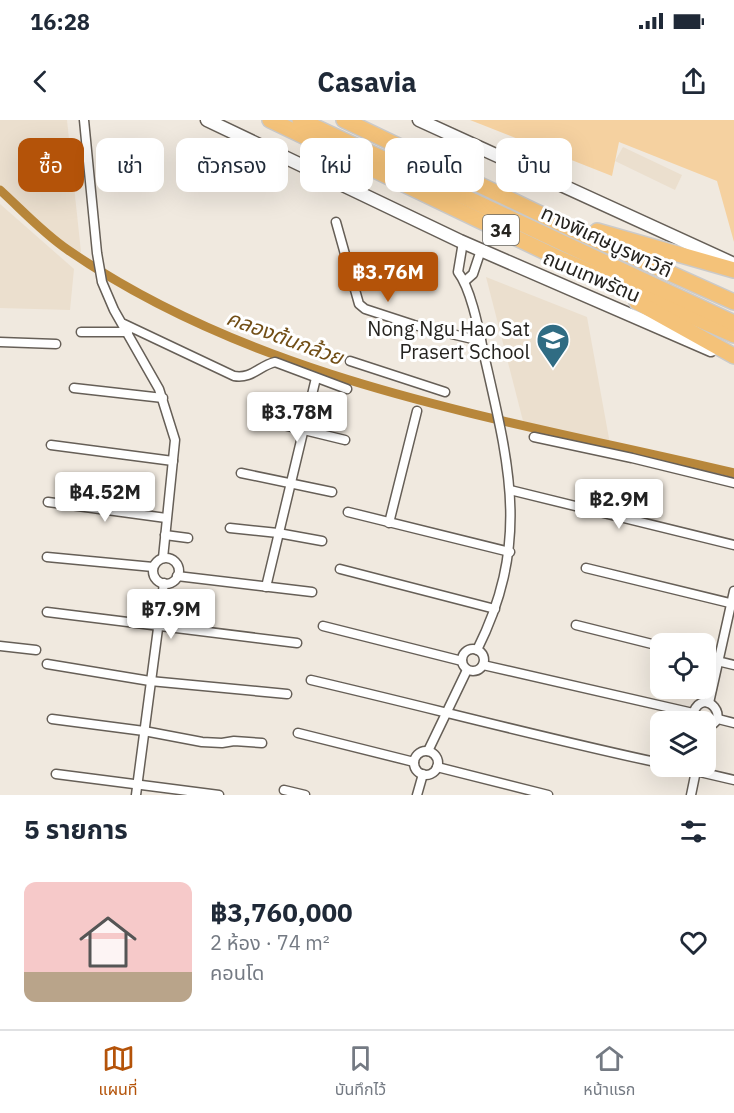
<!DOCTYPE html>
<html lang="th">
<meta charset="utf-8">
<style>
:root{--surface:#fff;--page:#f2f2f3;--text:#1f2937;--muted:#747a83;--line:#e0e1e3;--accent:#b45309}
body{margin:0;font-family:"IBM Plex Sans","Noto Sans Thai",sans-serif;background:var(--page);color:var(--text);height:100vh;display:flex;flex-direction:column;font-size:22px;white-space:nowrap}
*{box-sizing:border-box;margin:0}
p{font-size:20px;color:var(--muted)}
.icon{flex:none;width:33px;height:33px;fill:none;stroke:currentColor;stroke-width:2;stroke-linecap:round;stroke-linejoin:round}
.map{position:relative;height:675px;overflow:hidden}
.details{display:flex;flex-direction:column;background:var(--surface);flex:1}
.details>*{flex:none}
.top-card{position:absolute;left:18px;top:18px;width:699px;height:54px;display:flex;gap:12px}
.tools{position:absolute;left:650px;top:513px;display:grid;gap:12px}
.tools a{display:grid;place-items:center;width:66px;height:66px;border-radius:12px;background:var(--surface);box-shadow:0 6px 24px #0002;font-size:30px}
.price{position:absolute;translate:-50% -51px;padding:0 14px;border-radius:6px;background:#fff;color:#222;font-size:20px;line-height:39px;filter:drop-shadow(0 2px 3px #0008)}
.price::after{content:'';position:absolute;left:50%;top:36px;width:18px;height:14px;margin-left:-9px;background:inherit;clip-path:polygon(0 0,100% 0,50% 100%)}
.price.current{background:var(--accent);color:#fff}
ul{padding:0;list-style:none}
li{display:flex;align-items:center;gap:18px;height:150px;padding:0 24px}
li span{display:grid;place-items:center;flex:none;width:168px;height:120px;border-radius:12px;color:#555}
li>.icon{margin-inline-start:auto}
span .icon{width:72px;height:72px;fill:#fffc;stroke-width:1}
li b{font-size:26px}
h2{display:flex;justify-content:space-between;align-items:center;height:72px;padding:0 24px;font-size:26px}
.tag{padding:0 21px;border-radius:12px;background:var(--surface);box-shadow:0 6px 24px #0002;font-size:21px;line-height:54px}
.tag.current{background:var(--accent);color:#fff}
.status{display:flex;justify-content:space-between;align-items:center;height:42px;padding:0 30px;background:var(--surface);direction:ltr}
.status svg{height:16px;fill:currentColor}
header{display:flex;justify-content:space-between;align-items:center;height:78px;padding:0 24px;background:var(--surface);font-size:27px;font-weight:800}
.dock{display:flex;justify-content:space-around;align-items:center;height:84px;border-top:2px solid var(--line);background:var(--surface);font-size:16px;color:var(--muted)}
.dock a{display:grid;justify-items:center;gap:3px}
.dock .current{color:var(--accent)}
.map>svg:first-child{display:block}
.built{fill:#ebdfce}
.green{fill:#f5d1a0}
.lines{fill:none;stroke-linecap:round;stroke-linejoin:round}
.canal{stroke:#b8873b;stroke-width:9}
.street-casing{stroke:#665f57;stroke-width:11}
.secondary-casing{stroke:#665f57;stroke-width:15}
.highway-casing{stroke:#cbcac9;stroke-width:18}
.street{stroke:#fff;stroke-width:8}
.secondary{stroke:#fff;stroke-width:12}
.highway{stroke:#f4c279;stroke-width:15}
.labels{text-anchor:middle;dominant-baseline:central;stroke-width:6;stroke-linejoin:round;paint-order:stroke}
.shield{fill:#fff;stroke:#666562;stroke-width:1.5}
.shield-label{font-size:18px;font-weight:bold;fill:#25231f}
.street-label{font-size:20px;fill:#25231f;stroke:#fff}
.poi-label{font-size:20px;fill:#25231f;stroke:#fff;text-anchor:end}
.water-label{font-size:21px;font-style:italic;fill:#714e16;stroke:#fff}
</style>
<div class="status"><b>16:28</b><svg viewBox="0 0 49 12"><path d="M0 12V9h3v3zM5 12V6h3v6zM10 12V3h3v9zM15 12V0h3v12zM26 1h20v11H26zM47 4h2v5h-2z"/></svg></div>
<header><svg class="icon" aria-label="back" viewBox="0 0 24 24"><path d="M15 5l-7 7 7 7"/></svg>Casavia<svg class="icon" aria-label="share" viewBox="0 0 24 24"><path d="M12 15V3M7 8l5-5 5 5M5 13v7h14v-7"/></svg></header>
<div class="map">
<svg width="734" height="675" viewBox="0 0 734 675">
<rect width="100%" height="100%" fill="#f0e9df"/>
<g class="built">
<path d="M0,0H67L81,132L75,137L0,70Z"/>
<path d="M623,27L682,55L675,70L615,41Z"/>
<path d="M0,84L74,149L70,190L0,188Z"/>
<path d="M486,157L587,197L610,324L523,301Z"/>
</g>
<path class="green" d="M470,0H734V122L717,61L619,22L612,56Z"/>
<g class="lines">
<path class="canal" d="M0,70C22,90 43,113 68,130C264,265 507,299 734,353"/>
<g class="street-casing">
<g id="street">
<path d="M84,0L97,133L102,162L114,190L159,269L175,320L163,438"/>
<path d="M336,102L359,184L365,189L414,205L481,221"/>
<path d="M463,122L458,152C472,170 480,216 485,239C510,348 530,424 477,530"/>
<path d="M465,161L473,154L481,130"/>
<path d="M124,204L234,256C252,259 259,246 275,242L347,269"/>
<path d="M81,212H128"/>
<path d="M0,222L56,224"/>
<path d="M350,241L445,272"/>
<path d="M74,268L163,278"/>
<path d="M255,298L345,320"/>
<path d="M534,317L632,338L734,363"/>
<path d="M51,325L173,341"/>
<path d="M241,353L332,372"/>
<path d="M510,370L734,425"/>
<path d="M48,382L166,398"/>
<path d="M348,392L510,432"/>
<path d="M389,403L417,291"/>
<path d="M230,408L278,413L322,421"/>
<path d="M165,415L188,418"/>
<path d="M47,437L153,447"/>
<circle cx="166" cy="451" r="13"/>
<path d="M586,448L734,484"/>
<path d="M340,449L495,489"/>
<path d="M177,456L312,472"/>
<path d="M266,467L316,258"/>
<path d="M47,492L297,523"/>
<path d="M576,505L660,526"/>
<path d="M323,506L462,541"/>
<path d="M0,526L36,530"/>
<circle cx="473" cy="540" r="11"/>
<path d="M705,538L734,545"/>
<path d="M47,544L150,561L287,574"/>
<path d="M483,545L693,593"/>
<path d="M311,560C427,587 543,618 660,643"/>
<path d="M709,583L734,471"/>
<path d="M52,599L144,611L202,622L222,623L234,621L262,623"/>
<path d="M718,599L734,603"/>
<path d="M695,602L693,593C705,564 734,602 705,607"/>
<path d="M298,613L414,642"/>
<path d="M428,631L467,550"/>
<circle cx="426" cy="643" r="12"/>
<path d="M674,646L734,660"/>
<path d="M437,647L548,675"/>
<path d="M56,654L219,675"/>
<path d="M284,670L305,675"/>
<path d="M136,675L164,463"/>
<path d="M417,675L423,654"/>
<path d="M691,675L697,646"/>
</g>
</g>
<g class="secondary-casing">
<g id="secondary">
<path d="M207,0L460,121L711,230"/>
<path d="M419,0L734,144"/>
</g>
</g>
<g class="highway-casing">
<g id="highway">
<path d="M270,0L556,137L734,215"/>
<path d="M300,0L734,203"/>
<path d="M344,0L576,111L734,182"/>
<path d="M597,111L734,150"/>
<path d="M637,182L734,236"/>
</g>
</g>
<use href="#street" class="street"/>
<use href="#secondary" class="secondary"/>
<use href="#highway" class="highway"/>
</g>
<defs>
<g id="school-pin" transform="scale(1.725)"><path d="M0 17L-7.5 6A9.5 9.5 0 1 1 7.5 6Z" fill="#306c83" stroke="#fff"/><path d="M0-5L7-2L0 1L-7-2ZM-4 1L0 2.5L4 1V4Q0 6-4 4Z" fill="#fff"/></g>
</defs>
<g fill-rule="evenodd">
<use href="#school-pin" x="553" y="220"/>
</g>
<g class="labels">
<rect class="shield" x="483" y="95" width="36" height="30" rx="4.5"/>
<g class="shield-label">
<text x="501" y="110">34</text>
</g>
<g class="street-label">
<text transform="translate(607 121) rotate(25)">ทางพิเศษบูรพาวิถี</text>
<text transform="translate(592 156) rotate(23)">ถนนเทพรัตน</text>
</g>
<g class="poi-label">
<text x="530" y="208">Nong Ngu Hao Sat<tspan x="530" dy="23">Prasert School</tspan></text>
</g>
<g class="water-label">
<text transform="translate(285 217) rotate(20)">คลองต้นกล้วย</text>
</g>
</g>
</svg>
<div class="tools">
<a><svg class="icon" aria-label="locate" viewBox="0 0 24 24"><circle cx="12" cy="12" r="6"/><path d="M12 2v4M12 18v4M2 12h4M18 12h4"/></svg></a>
<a><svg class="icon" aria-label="layers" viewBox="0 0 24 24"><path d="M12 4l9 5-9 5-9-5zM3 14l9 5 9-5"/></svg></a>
</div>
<b class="price current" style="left:388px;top:183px">฿3.76M</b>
<b class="price" style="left:297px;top:323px">฿3.78M</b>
<b class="price" style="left:105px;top:403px">฿4.52M</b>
<b class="price" style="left:619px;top:410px">฿2.9M</b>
<b class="price" style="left:171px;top:520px">฿7.9M</b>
<div class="top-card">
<a class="tag current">ซื้อ</a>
<a class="tag">เช่า</a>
<a class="tag">ตัวกรอง</a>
<a class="tag">ใหม่</a>
<a class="tag">คอนโด</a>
<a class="tag">บ้าน</a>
</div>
</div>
<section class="details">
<h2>5 รายการ<svg class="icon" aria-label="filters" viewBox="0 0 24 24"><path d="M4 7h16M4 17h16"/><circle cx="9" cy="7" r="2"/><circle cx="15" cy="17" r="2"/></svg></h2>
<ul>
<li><span style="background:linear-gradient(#f6c9c9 75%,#b9a48a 0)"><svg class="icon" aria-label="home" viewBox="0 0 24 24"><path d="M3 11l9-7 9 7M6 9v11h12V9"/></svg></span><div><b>฿3,760,000</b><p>2 ห้อง · 74 m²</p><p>คอนโด</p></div><svg class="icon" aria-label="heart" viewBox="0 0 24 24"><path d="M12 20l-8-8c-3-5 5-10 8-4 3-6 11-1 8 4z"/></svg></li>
</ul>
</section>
<nav class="dock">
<a class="current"><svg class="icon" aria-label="map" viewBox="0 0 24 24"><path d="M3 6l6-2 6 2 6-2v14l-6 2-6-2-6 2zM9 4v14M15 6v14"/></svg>แผนที่</a>
<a><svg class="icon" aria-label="saved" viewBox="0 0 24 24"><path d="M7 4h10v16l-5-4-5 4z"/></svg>บันทึกไว้</a>
<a><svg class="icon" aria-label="home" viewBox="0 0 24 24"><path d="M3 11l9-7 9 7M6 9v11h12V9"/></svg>หน้าแรก</a>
</nav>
